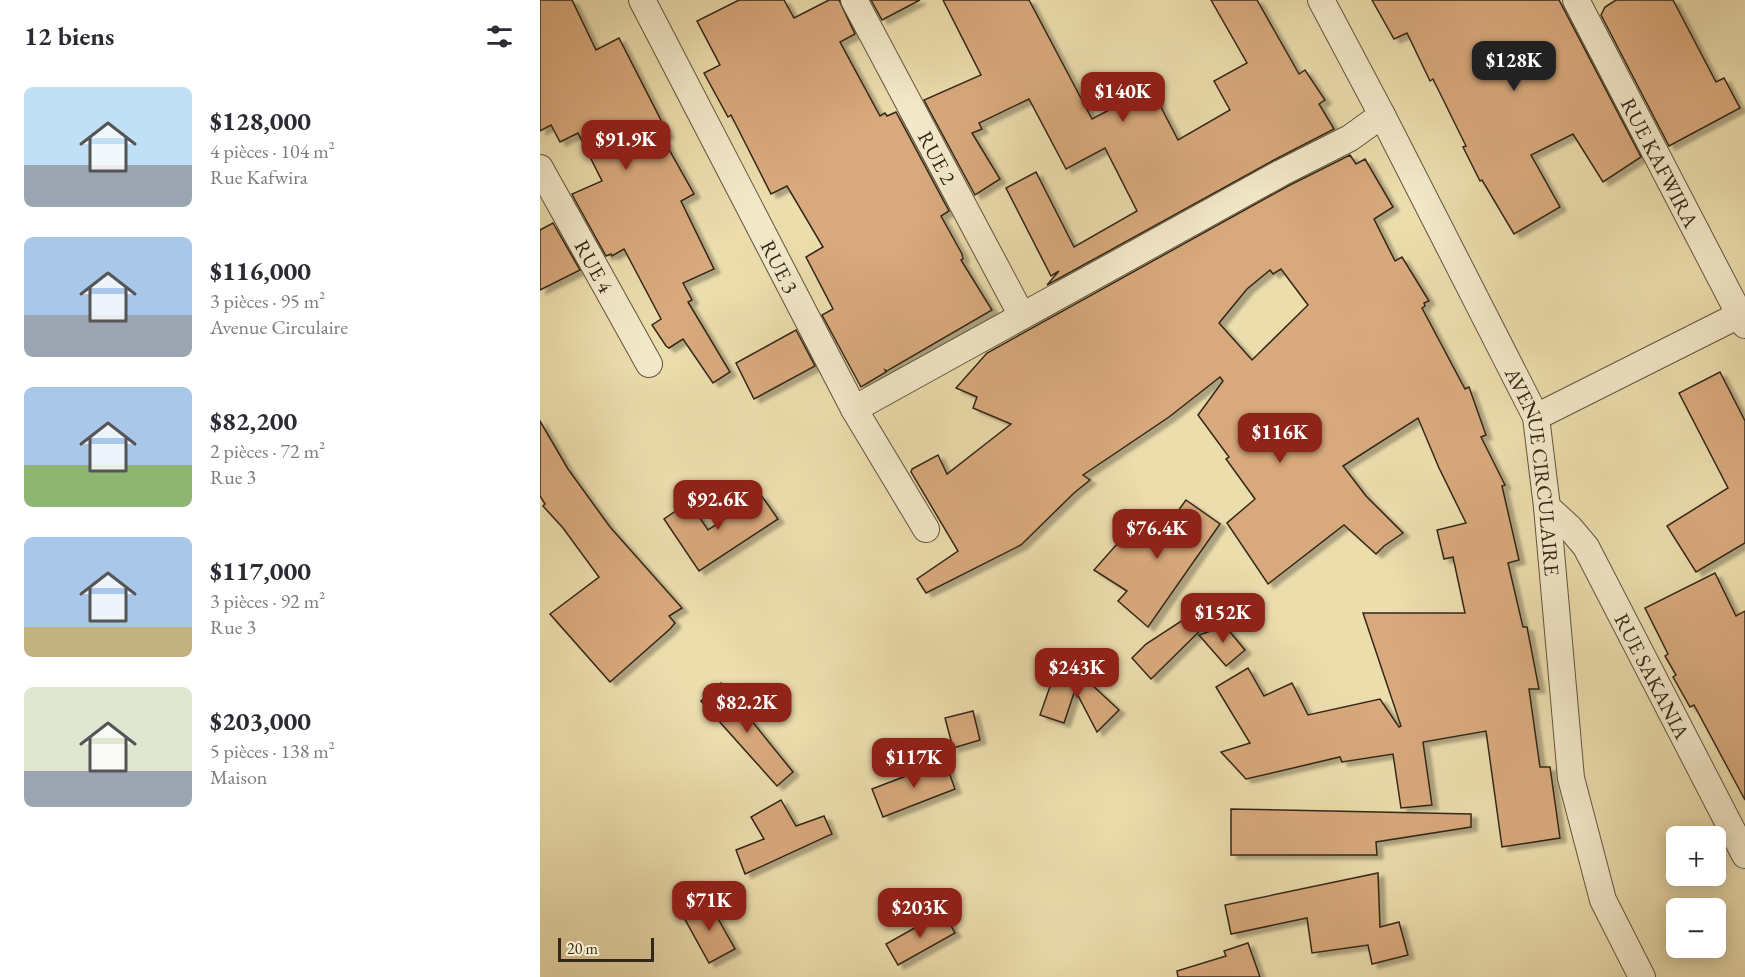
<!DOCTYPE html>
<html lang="fr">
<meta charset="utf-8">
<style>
:root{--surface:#fff;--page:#f2f2f3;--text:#2b2b33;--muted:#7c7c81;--accent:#8f2418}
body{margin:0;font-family:"EB Garamond",serif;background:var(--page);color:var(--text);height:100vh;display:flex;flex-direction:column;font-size:22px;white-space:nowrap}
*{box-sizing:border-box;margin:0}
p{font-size:20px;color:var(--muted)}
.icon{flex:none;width:33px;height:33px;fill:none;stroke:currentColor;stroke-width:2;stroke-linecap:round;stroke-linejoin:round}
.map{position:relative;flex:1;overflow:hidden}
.details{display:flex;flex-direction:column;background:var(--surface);width:540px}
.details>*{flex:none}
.tools{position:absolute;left:1126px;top:826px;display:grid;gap:12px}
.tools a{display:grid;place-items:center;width:60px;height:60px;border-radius:9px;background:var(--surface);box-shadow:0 3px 15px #0003;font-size:30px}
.scale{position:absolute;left:18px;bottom:15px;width:96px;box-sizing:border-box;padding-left:6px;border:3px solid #332718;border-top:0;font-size:16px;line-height:21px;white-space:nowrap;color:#332718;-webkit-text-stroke:4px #f3e9ca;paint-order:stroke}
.price{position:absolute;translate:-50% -51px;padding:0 14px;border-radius:12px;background:var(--accent);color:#fff;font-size:20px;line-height:39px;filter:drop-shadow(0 2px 3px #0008)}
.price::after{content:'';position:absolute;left:50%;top:36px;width:18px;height:14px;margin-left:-9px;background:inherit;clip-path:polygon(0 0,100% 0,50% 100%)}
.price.selected{background:#222;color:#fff}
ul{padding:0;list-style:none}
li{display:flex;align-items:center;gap:18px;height:150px;padding:0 24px}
li span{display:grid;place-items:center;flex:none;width:168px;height:120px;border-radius:9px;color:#555}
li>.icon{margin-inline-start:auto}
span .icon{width:72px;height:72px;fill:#fffc;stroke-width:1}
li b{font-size:26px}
h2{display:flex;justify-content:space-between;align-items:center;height:72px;padding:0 24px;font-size:26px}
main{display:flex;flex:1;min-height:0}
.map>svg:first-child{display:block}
.building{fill:#d8a97b;stroke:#332718;stroke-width:1.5;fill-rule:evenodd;filter:url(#shadow)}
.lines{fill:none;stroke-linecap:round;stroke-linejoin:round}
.minor-casing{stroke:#61543d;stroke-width:28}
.minor{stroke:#f3e9ca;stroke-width:26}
.labels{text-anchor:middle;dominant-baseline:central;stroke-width:4.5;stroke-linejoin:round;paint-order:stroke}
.street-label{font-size:21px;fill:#332718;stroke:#f3e9ca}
</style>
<main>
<section class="details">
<h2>12 biens<svg class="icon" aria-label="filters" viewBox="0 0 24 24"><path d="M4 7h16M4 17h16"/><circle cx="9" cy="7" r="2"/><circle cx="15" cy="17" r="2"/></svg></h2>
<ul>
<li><span style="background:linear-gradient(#bfe0f5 65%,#9aa5b1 0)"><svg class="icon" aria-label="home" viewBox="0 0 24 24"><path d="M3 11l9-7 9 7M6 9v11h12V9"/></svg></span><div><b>$128,000</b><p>4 pièces · 104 m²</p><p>Rue Kafwira</p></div></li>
<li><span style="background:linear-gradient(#a9c7e8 65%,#9aa5b1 0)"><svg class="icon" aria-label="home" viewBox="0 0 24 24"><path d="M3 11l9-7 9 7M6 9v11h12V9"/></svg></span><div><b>$116,000</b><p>3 pièces · 95 m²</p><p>Avenue Circulaire</p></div></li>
<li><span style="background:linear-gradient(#a9c7e8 65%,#8fb573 0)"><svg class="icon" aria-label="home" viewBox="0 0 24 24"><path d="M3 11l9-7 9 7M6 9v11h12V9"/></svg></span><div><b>$82,200</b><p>2 pièces · 72 m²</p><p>Rue 3</p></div></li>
<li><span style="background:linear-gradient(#a9c7e8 75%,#c2b280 0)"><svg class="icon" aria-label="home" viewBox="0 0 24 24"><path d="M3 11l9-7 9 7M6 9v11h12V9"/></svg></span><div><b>$117,000</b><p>3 pièces · 92 m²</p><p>Rue 3</p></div></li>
<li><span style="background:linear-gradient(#dfe7d0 70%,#9aa5b1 0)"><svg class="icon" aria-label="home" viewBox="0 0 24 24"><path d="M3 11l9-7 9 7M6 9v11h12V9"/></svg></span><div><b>$203,000</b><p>5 pièces · 138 m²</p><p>Maison</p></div></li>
</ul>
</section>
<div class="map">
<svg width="1205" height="977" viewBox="0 0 1205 977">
<defs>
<filter id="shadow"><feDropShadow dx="6" dy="4" stdDeviation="1.5" flood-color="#0004"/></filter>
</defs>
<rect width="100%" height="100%" fill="#ecddad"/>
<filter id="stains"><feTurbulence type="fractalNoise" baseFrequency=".00333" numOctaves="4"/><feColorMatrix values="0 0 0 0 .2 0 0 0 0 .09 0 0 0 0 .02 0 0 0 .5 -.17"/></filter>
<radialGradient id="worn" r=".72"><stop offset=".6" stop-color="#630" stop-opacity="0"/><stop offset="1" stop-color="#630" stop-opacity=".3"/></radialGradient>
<g class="building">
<path d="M0,0H32L56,50L79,38L128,134L122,137L154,194L141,201L174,269L143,283L152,300L148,302L190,372L173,383L143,339L129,348L126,346L112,325L121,319L84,249L72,256L71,254L66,256L35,200L32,194L62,181L38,133L20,142L11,125L0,131Z"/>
<path d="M199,0H244L254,18L289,0H299L315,34L300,42L340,116L345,113L347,116L356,112L409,211L401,216L422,254L423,259L421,260L452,310L347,371L345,370L346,372L321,387L282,315L293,309L266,257L283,247L247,186L231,194L191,115L188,117L164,73L180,65L157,21Z"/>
<path d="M331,0H380L342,20Z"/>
<path d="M403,0H489L552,119L611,88L638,140L690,110L674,81L707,63L671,0H717L759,74L765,70L785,100L779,104L794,129L734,160L507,285L519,271L511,276L466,188L496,172L534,247L597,211L565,148L526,169L489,99L439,123L442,129L432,133L460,179L435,195L384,100L441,75Z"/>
<path d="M832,0H1019L1101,157L1063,182L1033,134L991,155L1020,207L974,234L942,180L940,181L923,147L926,146L893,79L890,81L867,33L854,39Z"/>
<path d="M1076,0H1133L1176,82L1184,78L1200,108L1129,146L1061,15L1065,7Z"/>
<path d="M810,155L816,164L825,159L853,207L834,219L855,261L862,257L889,301L884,303L885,306L882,308L925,389L929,387L946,435L941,437L965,485L962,486L979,560L968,563L983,627H987L999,689H989L1000,767H1010L1020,838L962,847L946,731L883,742L892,805L861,808L853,754L802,762L800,757L706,779L681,752L710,743L676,687L708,668L724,696L752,683L768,715L840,699L859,727L861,726L823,613H925L913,557L904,559L897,530L926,523L899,468L878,418L803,466L826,496L863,533L844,546L836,554L804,525L728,584L687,523L715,499L686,459L689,457L658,415L683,381L680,377L629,417L543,475L550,480L534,493L481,545L386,593L377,579L418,551L371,472L372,469L398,455L407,474L471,424L433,408L437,397L416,388L447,353L748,186ZM741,269L768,305L712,360L679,323L707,289L730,270L733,274Z"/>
<path d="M13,223L40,270L0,290V230Z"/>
<path d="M256,330L275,366L214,399L196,363Z"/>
<path d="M1180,372L1205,421V543L1156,572L1127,526L1188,488L1139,393Z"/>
<path d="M0,421L28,469L70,527L142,608L129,616L135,623L130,629L70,682L10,614L59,577L23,528L3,506L5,504L0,496Z"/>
<path d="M221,495L238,519L159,571L124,519L149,502L168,530Z"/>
<path d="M646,500L680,524L608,627L578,601L587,591L554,570L600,518L621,534Z"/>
<path d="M1175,573L1196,616L1205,611V800L1154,705L1150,707L1133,677L1136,675L1125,656L1128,654L1105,608Z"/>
<path d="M675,599L683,608L611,679L592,658L606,644Z"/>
<path d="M685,626L705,650L686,666L659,635Z"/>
<path d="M523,658L579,710L557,732L535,690L524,723L500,715L513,678L532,684L520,660Z"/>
<path d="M181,683L253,772L237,786L161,701Z"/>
<path d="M433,711L440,740L413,748L405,718Z"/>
<path d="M405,761L415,789L343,817L332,789Z"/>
<path d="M241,800L256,826L284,816L292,834L205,874L196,850L224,839L211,817Z"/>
<path d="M691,809L931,814V827L836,842L837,855H691Z"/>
<path d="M838,873L840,927L859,922L868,955L832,964L828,945L772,953L767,918L691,934L685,905Z"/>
<path d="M168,901L195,949L169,963L142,914Z"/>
<path d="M403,912L415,933L358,965L346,944Z"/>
<path d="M708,943L720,977H638L637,971L686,956L684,951Z"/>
</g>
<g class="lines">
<g class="minor-casing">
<g id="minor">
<path id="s1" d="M102,0L314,409L386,529"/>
<path id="s2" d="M314,0L482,316"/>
<path id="s3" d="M781,0L842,115L996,417L1007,507L1031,778L1063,900L1102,977"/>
<path id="s4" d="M1036,0L1205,325"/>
<path id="s5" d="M0,168L109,364"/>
<path d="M314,409L741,173L810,138L842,115"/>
<path d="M996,417L1205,312"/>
<path id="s6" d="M1007,507L1030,528L1046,547L1205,855"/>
</g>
</g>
<use href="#minor" class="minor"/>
</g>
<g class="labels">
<g class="street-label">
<text stroke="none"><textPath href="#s2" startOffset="178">RUE 2</textPath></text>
<text stroke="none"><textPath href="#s4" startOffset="183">RUE KAFWIRA</textPath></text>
<text stroke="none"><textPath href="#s5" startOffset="112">RUE 4</textPath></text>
<text stroke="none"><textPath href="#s1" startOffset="300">RUE 3</textPath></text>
<text stroke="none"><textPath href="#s3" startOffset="522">AVENUE CIRCULAIRE</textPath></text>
<text stroke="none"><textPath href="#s6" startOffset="201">RUE SAKANIA</textPath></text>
</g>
</g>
<rect width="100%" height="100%" filter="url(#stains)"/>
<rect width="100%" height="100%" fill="url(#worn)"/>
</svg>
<div class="tools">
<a>+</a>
<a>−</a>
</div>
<div class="scale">20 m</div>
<b class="price selected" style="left:974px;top:92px">$128K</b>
<b class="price" style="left:583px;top:123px">$140K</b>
<b class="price" style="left:86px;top:171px">$91.9K</b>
<b class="price" style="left:740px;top:464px">$116K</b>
<b class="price" style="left:178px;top:531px">$92.6K</b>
<b class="price" style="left:617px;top:560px">$76.4K</b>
<b class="price" style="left:683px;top:644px">$152K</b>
<b class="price" style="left:537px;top:699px">$243K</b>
<b class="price" style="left:207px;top:734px">$82.2K</b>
<b class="price" style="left:374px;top:789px">$117K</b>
<b class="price" style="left:169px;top:932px">$71K</b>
<b class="price" style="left:380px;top:939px">$203K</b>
</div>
</main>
